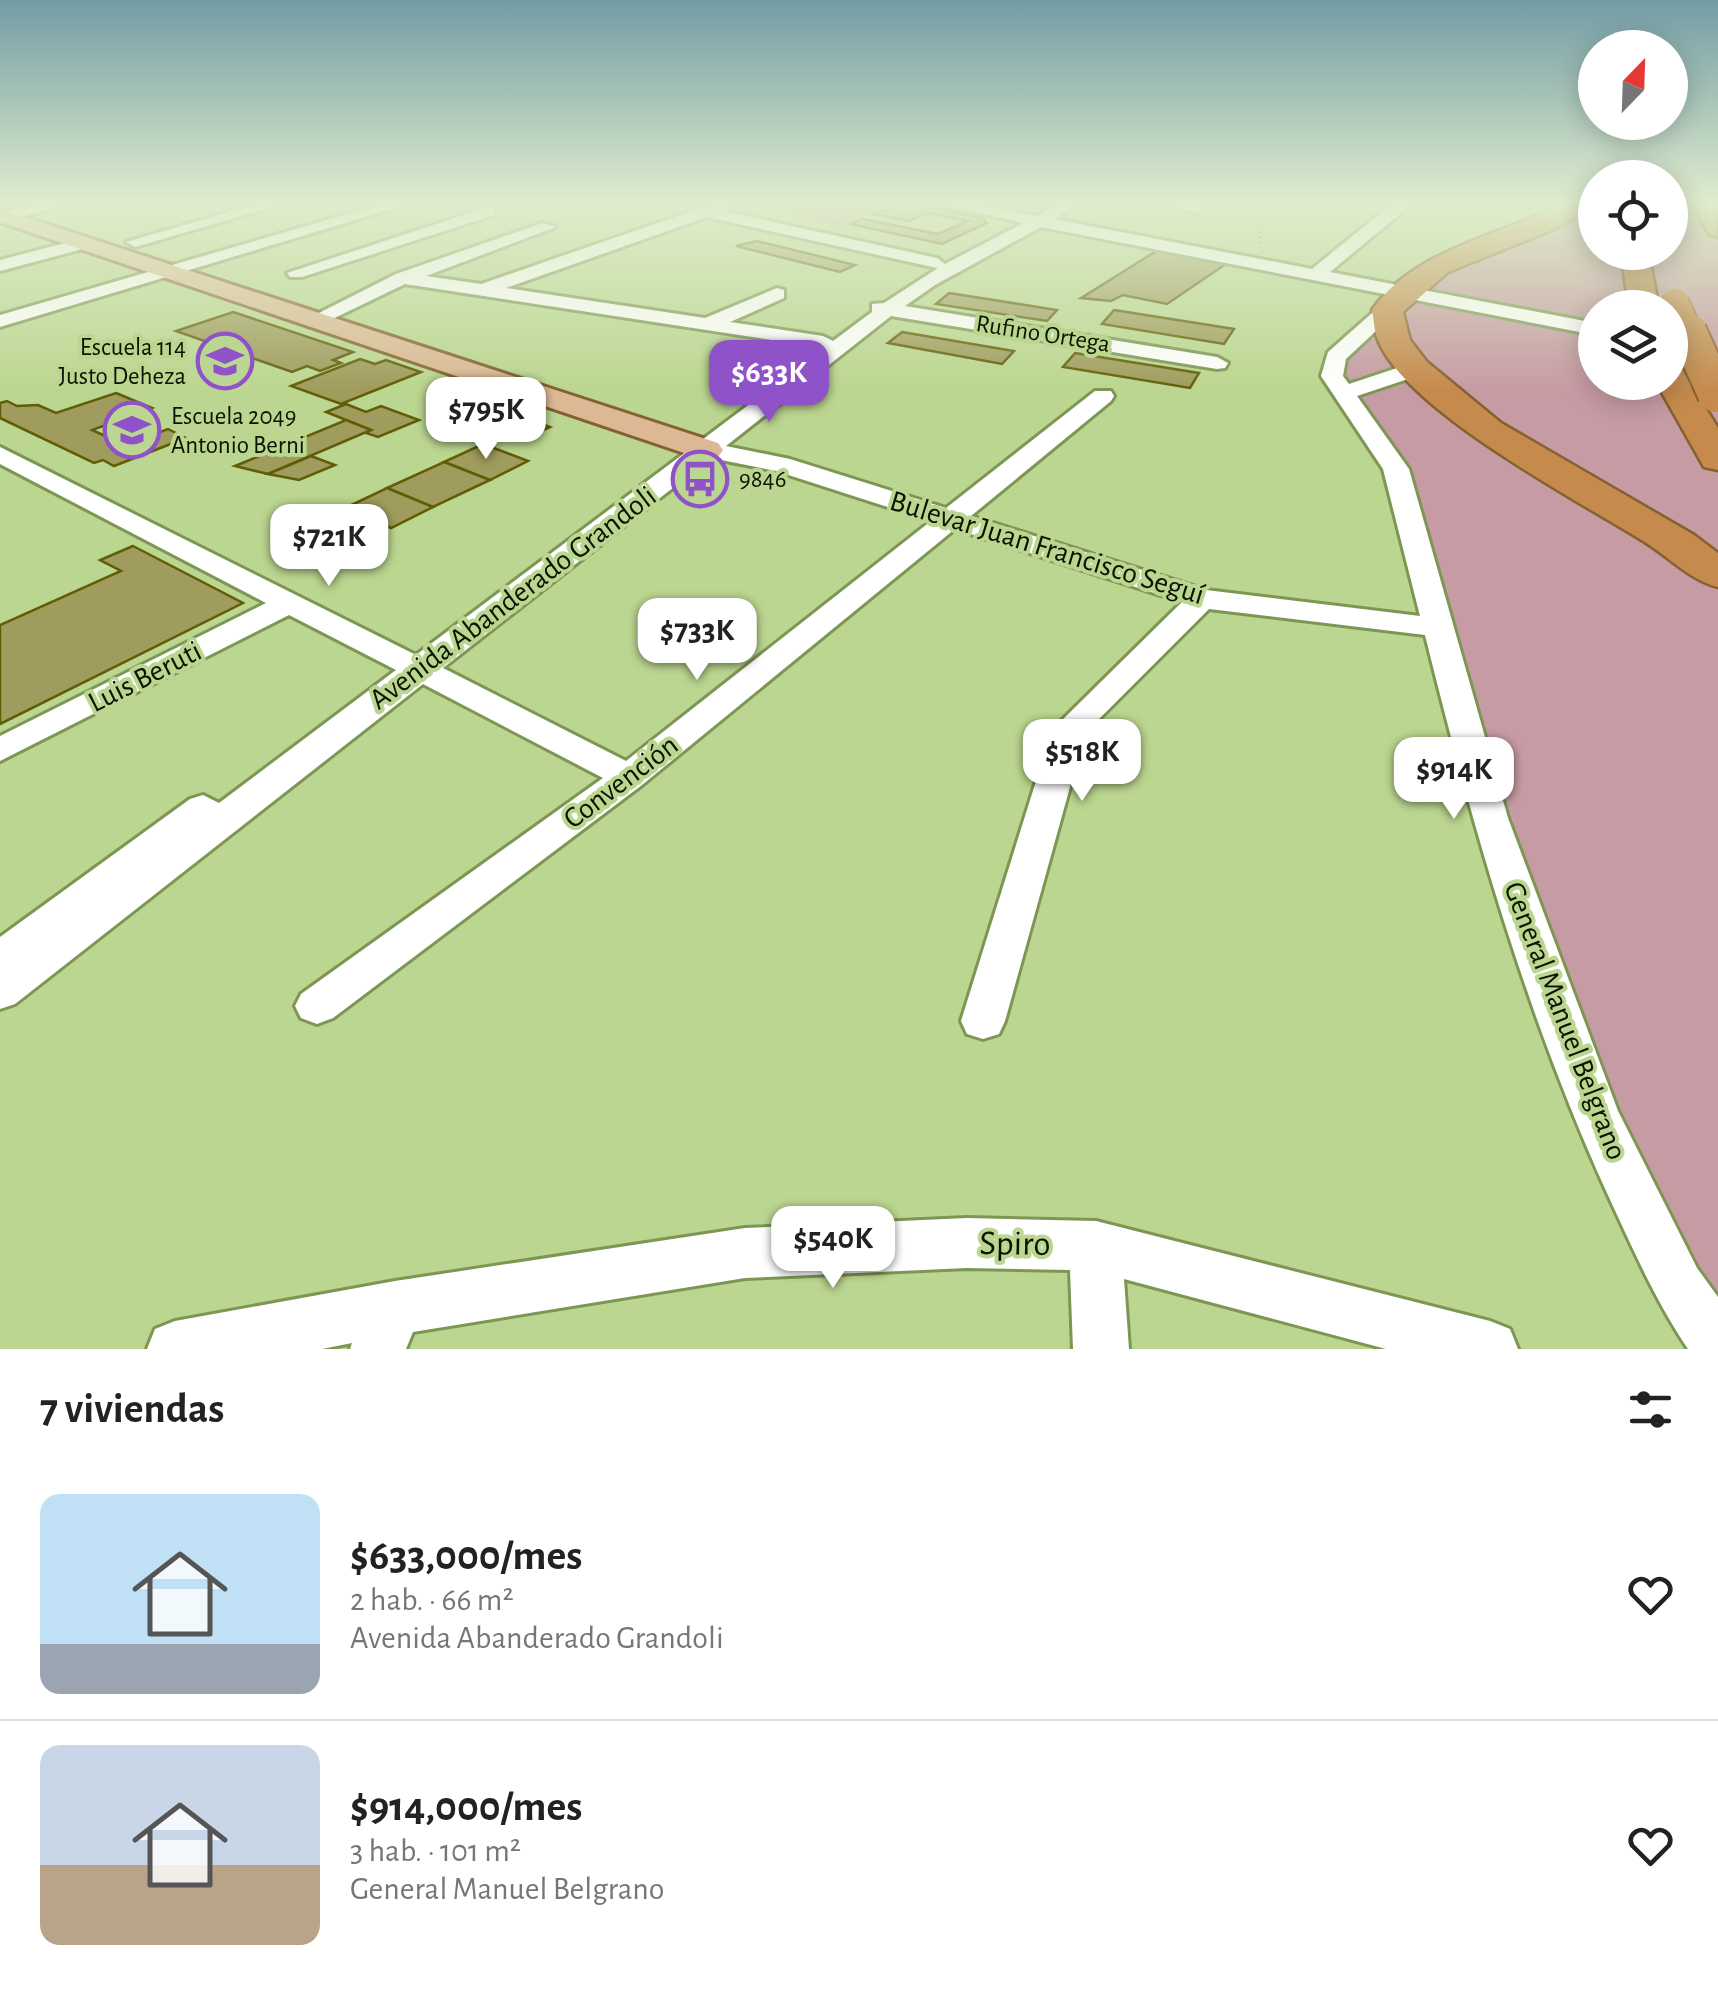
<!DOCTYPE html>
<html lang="es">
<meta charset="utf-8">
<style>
:root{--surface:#fff;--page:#f2f2f2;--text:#222;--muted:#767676;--line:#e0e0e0;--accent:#9052c8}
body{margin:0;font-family:"Alegreya Sans",sans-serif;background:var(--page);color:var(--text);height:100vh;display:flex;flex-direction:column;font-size:38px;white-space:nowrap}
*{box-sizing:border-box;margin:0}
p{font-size:32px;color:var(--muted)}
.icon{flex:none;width:55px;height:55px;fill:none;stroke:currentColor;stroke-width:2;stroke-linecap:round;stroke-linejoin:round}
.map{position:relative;height:1349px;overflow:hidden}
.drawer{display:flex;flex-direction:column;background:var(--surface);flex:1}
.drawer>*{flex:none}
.needle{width:65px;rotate:23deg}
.buttons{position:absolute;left:1578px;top:30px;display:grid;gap:20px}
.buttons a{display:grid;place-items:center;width:110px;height:110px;border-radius:50%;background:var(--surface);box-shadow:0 5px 25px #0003;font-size:50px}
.price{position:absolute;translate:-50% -85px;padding:0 22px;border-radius:20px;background:#fff;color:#222;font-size:32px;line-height:65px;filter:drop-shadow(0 2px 5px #0008)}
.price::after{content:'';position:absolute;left:50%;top:60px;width:30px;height:22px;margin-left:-15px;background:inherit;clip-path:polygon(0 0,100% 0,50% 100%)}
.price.on{background:var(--accent);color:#fff}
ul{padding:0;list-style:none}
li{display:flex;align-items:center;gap:30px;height:250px;padding:0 40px}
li+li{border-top:2px solid var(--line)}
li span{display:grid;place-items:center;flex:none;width:280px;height:200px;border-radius:20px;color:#555}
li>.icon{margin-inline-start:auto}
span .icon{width:120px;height:120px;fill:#fffc;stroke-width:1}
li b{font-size:42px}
h2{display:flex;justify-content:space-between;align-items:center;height:120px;padding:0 40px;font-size:42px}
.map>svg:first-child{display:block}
.green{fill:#c69ba3;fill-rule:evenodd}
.building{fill:#9f9c5d;stroke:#615c06;stroke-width:2.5}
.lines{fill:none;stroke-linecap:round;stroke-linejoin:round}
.minor-casing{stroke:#7d9653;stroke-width:6}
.major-casing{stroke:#846131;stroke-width:6}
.highway-casing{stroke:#846131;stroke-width:5}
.path{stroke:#5c6d42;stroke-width:2.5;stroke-dasharray:1 4;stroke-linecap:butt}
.minor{fill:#fff;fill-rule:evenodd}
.major{fill:#dcb994;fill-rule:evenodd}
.highway{fill:#c58a4c;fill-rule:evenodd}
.highway-bridge-far1-casing{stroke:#846131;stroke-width:30;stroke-linecap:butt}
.highway-bridge-casing{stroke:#846131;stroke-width:40;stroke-linecap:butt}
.highway-bridge-far1{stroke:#c58a4c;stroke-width:28}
.highway-bridge{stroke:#c58a4c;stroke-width:36}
.labels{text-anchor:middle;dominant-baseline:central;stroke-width:8;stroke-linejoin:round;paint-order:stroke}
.far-street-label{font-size:25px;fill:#0b1400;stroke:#bbd690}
.far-poi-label{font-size:25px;fill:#0b1400;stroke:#bbd690;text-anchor:start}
.street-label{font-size:30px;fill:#0b1400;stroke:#bbd690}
.near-street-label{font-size:35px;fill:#0b1400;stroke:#bbd690}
</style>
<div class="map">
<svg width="1718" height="1349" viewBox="0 0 1718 1349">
<rect width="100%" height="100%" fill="#bbd690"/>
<g class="green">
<path d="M762,202H866L887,207L839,226L751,206Z"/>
<path d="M1595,202V252H1670V202H1718V1345L1595,1114L1396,469L1342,394L1336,357L1405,292ZM1595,308H1670V382H1595Z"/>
</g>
<g class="building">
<path d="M903,202L983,218L987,223L942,244L850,224L863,219L938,234L968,221L928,213L908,221L874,214Z"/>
<path d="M757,241L855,265L840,272L736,246Z"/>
<path d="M1158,250L1226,264L1167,304L1123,295L1111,301L1081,298Z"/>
<path d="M949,293L1057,310L1047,321L936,304Z"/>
<path d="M1114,310L1234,329L1224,344L1102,324Z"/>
<path d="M233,312L353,352L333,360L341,363L320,371L307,366L292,372L176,331Z"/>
<path d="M902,332L1014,351L1002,364L888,343Z"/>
<path d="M1075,353L1199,373L1190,388L1063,367Z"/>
<path d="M360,359L375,364L386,360L421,372L341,404L291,386Z"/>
<path d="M116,393L152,408L92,430L125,445L168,429L186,438L114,466L103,460L94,463L0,418V403L7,401L17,406L38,405L56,413Z"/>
<path d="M346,404L366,412L381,406L419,420L378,437L366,433L371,430L326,412Z"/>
<path d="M346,420L371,430L268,474L235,466Z"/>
<path d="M521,420L535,421L550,427L530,436L497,430Z"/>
<path d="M483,444L528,461L490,480L444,462Z"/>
<path d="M311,456L335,465L299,480L268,474Z"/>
<path d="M444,462L490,480L433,507L387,488Z"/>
<path d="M387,488L433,507L391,528L345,508Z"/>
<path d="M133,546L243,603L0,724V625L121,571L100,560Z"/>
</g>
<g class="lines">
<g class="minor-casing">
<g id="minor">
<path d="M46,202H76L0,223V213Z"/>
<path d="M263,202H290L135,247L126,242Z"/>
<path d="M389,202H415L0,327V315Z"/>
<path d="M718,202H742L724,211L937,258L945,264L1023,223L932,202H967L1036,216L1061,202H1082L1054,219L1312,269L1394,202H1407V208L1330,272L1595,323V335L1041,227L935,285L905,306L1217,357L1228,363L1225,368L1217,369L891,316L726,446L790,459L946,508L1095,391H1111L1114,396L1111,401L971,516L1206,590L1420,616L1383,469L1321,376L1328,352L1380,306H1394V314L1346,359L1343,376L1349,384L1415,362L1426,369L1423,374L1357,396L1409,469L1508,818L1618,1111L1697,1268L1718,1297V1349H1688C1655,1300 1632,1247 1607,1193C1526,1015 1472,825 1425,635L1209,609L1085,733L1005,1021L999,1034L983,1039L967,1034L961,1021L1052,730L1182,602L955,529L642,785L333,1018L317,1024L301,1018L295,1006L301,994L603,778L423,684L15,1004L0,1009V937L190,799L203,795L219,803L396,670L289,615L0,761V736L266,603L0,464V447L416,655L824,348L405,284L322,324H308L305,320L396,274L542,223L556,227L426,276L481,284ZM707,217L937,268H938L884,303L872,304V312L833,341L823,336L730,322L784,298V290L777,288L705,318L506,288ZM711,458L776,471L931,521L626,761L443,668Z"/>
<path d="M1156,202H1192L1204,208L1196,213Z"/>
<path d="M488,207L494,209V215L302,277H290L287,273Z"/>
<path d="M84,238L93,243L90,247L0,271V260Z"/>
<path d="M967,1218L1096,1221L1490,1321L1510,1329L1518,1349H1386L1124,1279L1129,1349H1073L1070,1270L967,1268L745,1278L413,1332L406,1349H350L352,1343L322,1349H147L155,1329L175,1321L395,1281L745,1228Z"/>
</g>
</g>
<g class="major-casing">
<path id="major" d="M0,209L718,443L723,450L718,457H696L0,222Z"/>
</g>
<g class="highway-casing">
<g id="highway">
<path d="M1567,202H1595V208L1547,232L1448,272L1403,312L1410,340L1427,362L1501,423L1694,535L1718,553V587C1689,580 1666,554 1640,539C1575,499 1406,410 1378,340C1374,331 1374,319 1372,310C1414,249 1504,234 1567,202Z"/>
<path d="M1690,202H1714L1718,237L1709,234Z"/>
<path d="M1621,252H1648L1659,308H1629Z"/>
<path d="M1670,367L1682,370L1718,428V470L1704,467L1656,382H1670Z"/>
</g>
</g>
<path class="path" d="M1258,202L1260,244"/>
<use href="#minor" class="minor"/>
<use href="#major" class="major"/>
<use href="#highway" class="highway"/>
<g class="highway-bridge-far1-casing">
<path id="highway-bridge-far1" d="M1675,303L1689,333"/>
</g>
<g class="highway-bridge-casing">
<path id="highway-bridge" d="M1688,331L1716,394"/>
</g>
<use href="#highway-bridge-far1" class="highway-bridge-far1"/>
<use href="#highway-bridge" class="highway-bridge"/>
</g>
<linearGradient id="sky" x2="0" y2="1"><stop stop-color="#739ca5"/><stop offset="0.52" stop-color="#e0edcd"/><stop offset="1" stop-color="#e0edcd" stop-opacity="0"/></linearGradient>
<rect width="1718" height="391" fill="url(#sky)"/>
<defs>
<g id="school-ring" transform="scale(2.875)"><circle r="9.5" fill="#bbd690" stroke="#9052c8" stroke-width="1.5"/><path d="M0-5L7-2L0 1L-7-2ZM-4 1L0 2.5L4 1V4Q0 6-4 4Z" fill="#9052c8"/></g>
<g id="bus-ring" transform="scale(2.875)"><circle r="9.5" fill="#bbd690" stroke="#9052c8" stroke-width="1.5"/><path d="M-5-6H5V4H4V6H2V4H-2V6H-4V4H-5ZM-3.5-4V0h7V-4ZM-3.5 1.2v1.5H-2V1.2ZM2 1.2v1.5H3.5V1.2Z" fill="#9052c8"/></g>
</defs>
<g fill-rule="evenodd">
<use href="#school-ring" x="225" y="361"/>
<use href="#school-ring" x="132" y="430"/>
<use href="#bus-ring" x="700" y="479"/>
</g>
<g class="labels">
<g class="far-street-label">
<text transform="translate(1043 334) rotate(9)">Rufino Ortega</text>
</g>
<g class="far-poi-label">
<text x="186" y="347" text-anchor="end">Escuela 114<tspan x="186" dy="29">Justo Deheza</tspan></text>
<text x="171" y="416">Escuela 2049<tspan x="171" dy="29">Antonio Berni</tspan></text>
<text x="739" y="479">9846</text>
</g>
<g class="street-label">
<text transform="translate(1047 548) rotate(17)">Bulevar Juan Francisco Seguí</text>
<text transform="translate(513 598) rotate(-37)">Avenida Abanderado Grandoli</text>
<text transform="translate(145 677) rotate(-27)">Luis Beruti</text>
<text transform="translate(621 782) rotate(-37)">Convención</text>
<text transform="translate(1565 1021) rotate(69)">General Manuel Belgrano</text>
</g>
<g class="near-street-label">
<text transform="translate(1015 1244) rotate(1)">Spiro</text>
</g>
</g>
</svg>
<div class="buttons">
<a><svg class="needle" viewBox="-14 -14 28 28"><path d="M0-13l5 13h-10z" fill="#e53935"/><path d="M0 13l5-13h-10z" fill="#767676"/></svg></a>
<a><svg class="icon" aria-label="locate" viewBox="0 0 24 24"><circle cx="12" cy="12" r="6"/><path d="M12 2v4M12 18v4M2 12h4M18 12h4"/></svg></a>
<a><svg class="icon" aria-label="layers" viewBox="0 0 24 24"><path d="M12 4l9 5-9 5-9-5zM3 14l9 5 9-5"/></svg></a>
</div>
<b class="price on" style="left:769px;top:425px">$633K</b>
<b class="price" style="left:486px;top:462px">$795K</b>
<b class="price" style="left:329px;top:589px">$721K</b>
<b class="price" style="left:697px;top:683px">$733K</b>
<b class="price" style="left:1082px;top:804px">$518K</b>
<b class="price" style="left:1454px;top:822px">$914K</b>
<b class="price" style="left:833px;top:1291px">$540K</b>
</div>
<section class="drawer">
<h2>7 viviendas<svg class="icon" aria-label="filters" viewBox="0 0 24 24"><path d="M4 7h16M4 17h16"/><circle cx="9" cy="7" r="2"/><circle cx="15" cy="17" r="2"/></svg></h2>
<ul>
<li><span style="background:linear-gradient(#bfe0f5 75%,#9aa5b1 0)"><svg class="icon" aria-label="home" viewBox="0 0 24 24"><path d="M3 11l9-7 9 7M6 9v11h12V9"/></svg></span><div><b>$633,000/mes</b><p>2 hab. · 66 m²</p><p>Avenida Abanderado Grandoli</p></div><svg class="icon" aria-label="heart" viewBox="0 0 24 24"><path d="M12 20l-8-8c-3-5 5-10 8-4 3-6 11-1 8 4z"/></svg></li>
<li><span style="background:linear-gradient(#c9d6e8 60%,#b9a48a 0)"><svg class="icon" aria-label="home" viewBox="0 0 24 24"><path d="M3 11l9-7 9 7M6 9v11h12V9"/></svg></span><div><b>$914,000/mes</b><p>3 hab. · 101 m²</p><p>General Manuel Belgrano</p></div><svg class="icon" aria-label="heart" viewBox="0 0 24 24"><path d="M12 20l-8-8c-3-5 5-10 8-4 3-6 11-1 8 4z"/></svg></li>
</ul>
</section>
